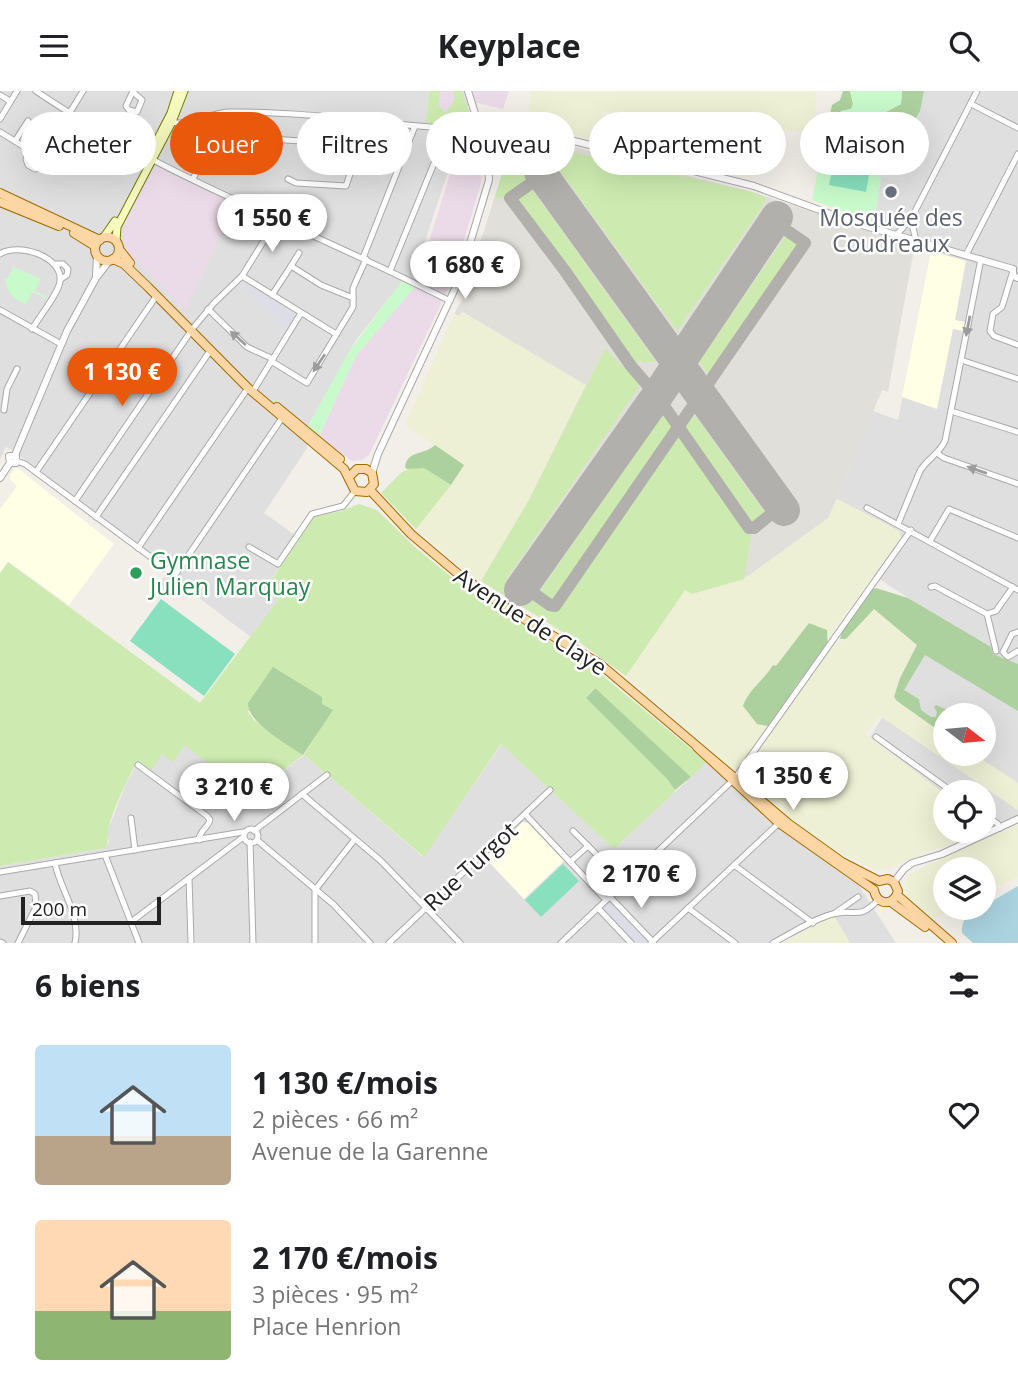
<!DOCTYPE html>
<html lang="fr">
<meta charset="utf-8">
<style>
:root{--surface:#fff;--page:#f6f6f6;--text:#202124;--muted:#757577;--accent:#ea580c}
body{margin:0;font-family:"Open Sans",sans-serif;background:var(--page);color:var(--text);height:100vh;display:flex;flex-direction:column;font-size:26px;white-space:nowrap}
*{box-sizing:border-box;margin:0}
p{font-size:23px;color:var(--muted)}
.icon{flex:none;width:38px;height:38px;fill:none;stroke:currentColor;stroke-width:2;stroke-linecap:round;stroke-linejoin:round}
.map{position:relative;height:852px;overflow:hidden}
.drawer{display:flex;flex-direction:column;background:var(--surface);flex:1}
.drawer>*{flex:none}
.hud{position:absolute;left:21px;top:21px;width:976px;height:63px;display:flex;gap:14px}
.needle{width:46px;rotate:106deg}
.buttons{position:absolute;left:933px;top:612px;display:grid;gap:14px}
.buttons a{display:grid;place-items:center;width:63px;height:63px;border-radius:50%;background:var(--surface);box-shadow:0 7px 28px #0002;font-size:35px}
.scale{position:absolute;left:21px;bottom:18px;width:140px;box-sizing:border-box;padding-left:7px;border:4px solid #222;border-top:0;font-size:19px;line-height:24px;white-space:nowrap;color:#222;-webkit-text-stroke:5px #fff;paint-order:stroke}
.price{position:absolute;translate:-50% -60px;padding:0 16px;border-radius:24px;background:#fff;color:#222;font-size:23px;line-height:46px;filter:drop-shadow(0 2px 4px #0008)}
.price::after{content:'';position:absolute;left:50%;top:42px;width:21px;height:16px;margin-left:-10px;background:inherit;clip-path:polygon(0 0,100% 0,50% 100%)}
.price.active{background:var(--accent);color:#fff}
ul{padding:0;list-style:none}
li{display:flex;align-items:center;gap:21px;height:175px;padding:0 35px}
li span{display:grid;place-items:center;flex:none;width:196px;height:140px;border-radius:7px;color:#555}
li>.icon{margin-inline-start:auto}
span .icon{width:84px;height:84px;fill:#fffc;stroke-width:1}
li b{font-size:30px}
h2{display:flex;justify-content:space-between;align-items:center;height:84px;padding:0 35px;font-size:30px}
.chip{padding:0 24px;border-radius:32px;background:var(--surface);box-shadow:0 7px 28px #0002;font-size:24px;line-height:63px}
.chip.active{background:var(--accent);color:#fff}
header{display:flex;justify-content:space-between;align-items:center;height:91px;padding:0 35px;background:var(--surface);font-size:32px;font-weight:700}
.map>svg:first-child{display:block}
.residential{fill:#e0dfdf;fill-rule:evenodd}
.industrial{fill:#ebdbe8}
.education{fill:#ffffe5}
.airport{fill:#e1dfda}
.farmland{fill:#eef0d5}
.grass{fill:#cdebb0}
.forest{fill:#add19e}
.park{fill:#c8facc}
.pitch{fill:#88e0be}
.parking{fill:#e2e2e2}
.plaza{fill:#dddde8}
.water{fill:#aad3df}
.lines{fill:none;stroke-linecap:round;stroke-linejoin:round}
.taxiway{stroke:#b1b0ac;stroke-width:12}
.runway{stroke:#b1b0ac;stroke-width:32}
.minor-casing{stroke:#a9a9a9;stroke-width:7}
.tertiary-casing{stroke:#a9a9a9;stroke-width:8}
.secondary-casing{stroke:#707d05;stroke-width:9}
.primary-casing{stroke:#a06b00;stroke-width:10}
.minor{stroke:#fff;stroke-width:5}
.tertiary{stroke:#fff;stroke-width:6}
.secondary{stroke:#f7fabf;stroke-width:7}
.primary{stroke:#fcd6a4;stroke-width:8}
.oneway{fill:#9c9c9c}
.worship-dot{fill:#6b7280;stroke:#fff;stroke-width:2.5}
.leisure-dot{fill:#2e9e5b;stroke:#fff;stroke-width:2.5}
.labels{text-anchor:middle;dominant-baseline:central;stroke-width:5;stroke-linejoin:round;paint-order:stroke}
.worship-label{font-size:23px;fill:#5b616d;stroke:#fff}
.leisure-label{font-size:23px;fill:#27864d;stroke:#fff;text-anchor:start}
.street-label{font-size:23px;fill:#222;stroke:#fff}
</style>
<header><svg class="icon" aria-label="menu" viewBox="0 0 24 24"><path d="M4 6h16M4 12h16M4 18h16"/></svg>Keyplace<svg class="icon" aria-label="search" viewBox="0 0 24 24"><circle cx="10" cy="10" r="6"/><path d="M15 15l6 6"/></svg></header>
<div class="map">
<svg width="1018" height="852" viewBox="0 0 1018 852">
<rect width="100%" height="100%" fill="#f2efe9"/>
<g class="residential">
<path d="M0,0H429L426,32L458,35L460,44L413,187L389,207L356,249L308,335L307,357L264,422L299,447L264,499L278,509L252,547L178,491L166,507L155,499L171,477L20,365L19,362L6,356L0,369Z"/>
<path d="M902,0H1018V727L984,734V702H945V712L862,660L941,528L873,484L901,447L899,440L837,408L873,320L898,329L933,152L874,132L881,86L904,89L914,30ZM945,625H984V663H945Z"/>
<path d="M502,653L614,758L707,671L751,709L781,738L859,795L896,852H850L834,825L780,852H0V775L106,757L109,751L107,742L125,695L138,671L185,654L262,696L304,664L423,766Z"/>
</g>
<g class="industrial">
<path d="M429,0H509L503,18L478,12L467,15L469,21L426,32Z"/>
<path d="M453,73L482,82L480,96L451,192L369,364L362,369L352,370L319,345L356,265L415,196Z"/>
<path d="M157,76L167,81L169,85H177L218,103L220,107L235,111L186,220L128,161L124,147V131L153,77Z"/>
</g>
<g class="education">
<path d="M931,160L966,170L955,229L965,231L964,240L953,238L937,318L902,306Z"/>
<path d="M16,376L114,453L69,514L9,471L0,482V418L17,395L10,388V384Z"/>
<path d="M523,731L528,732L564,770L524,808L485,767Z"/>
</g>
<path class="airport" d="M513,48L566,54L749,100L911,154L914,158L888,301L882,299L829,427L744,488L685,499L626,585L582,553L481,490L585,294L463,221L459,225L454,223L462,209Z"/>
<g class="farmland">
<path d="M531,0H817L813,42L603,21L600,50L556,40L527,37Z"/>
<path d="M462,221L586,294L528,411L481,490L466,482L416,438L464,374L405,334L454,223L459,225Z"/>
<path d="M837,408L899,440L901,447L829,545L826,539L822,538L775,575H773L766,586L745,608L743,615L757,633L768,635L778,627L784,618L788,606L828,556L846,548L872,519H876L918,555L900,587L895,608L945,644V663H974L1018,692V719L880,625L865,642L945,703V740H980L944,758L937,757L888,778L876,779L834,759L792,729L744,687L742,681L730,677L626,585L685,498L692,503L744,488L828,427Z"/>
<path d="M1018,734V786L984,802V779H945V817H953L931,829L922,823L906,805L905,794L910,783L975,751Z"/>
<path d="M834,825L850,852H780Z"/>
</g>
<g class="grass">
<path d="M429,0H440L439,15L446,22L455,8L453,0H462L471,27L469,32L458,35L426,32Z"/>
<path d="M460,44L467,45L478,54L482,82L451,73Z"/>
<path d="M513,48L749,100L766,106L762,116L677,240L554,72L503,107L495,106Z"/>
<path d="M531,97L656,271H634L517,108Z"/>
<path d="M787,143L800,152L709,285L699,271Z"/>
<path d="M605,258L641,293L506,489L549,519L553,520L560,516L678,343L751,445L744,488L692,503L685,499L626,585L582,553L481,490L528,411Z"/>
<path d="M663,322L673,337L554,511L539,502Z"/>
<path d="M693,322L766,423L752,433L682,338Z"/>
<path d="M411,377H424L451,394L416,438L381,402L402,381Z"/>
<path d="M359,413L377,419L416,457L466,498L572,563L603,585L707,671L691,686L594,597L586,607L667,688L675,699L674,702L614,758L501,653L424,766L304,664L332,619L247,620L254,629L303,664L251,704L185,655L173,671L162,663L151,680L137,671C126,691 112,719 108,741C107,747 109,751 106,757L0,775V482L8,471L200,612L278,509L264,500L314,426L341,420Z"/>
</g>
<g class="forest">
<path d="M843,0H850L853,13L851,18L841,20L838,26L831,63L824,74L820,69L832,14L840,9Z"/>
<path d="M902,0H924L920,20L914,30L896,29L882,23L901,13Z"/>
<path d="M435,354L464,374L451,394L424,377L407,378L405,376C408,358 424,365 435,354Z"/>
<path d="M876,497L908,507L991,556L993,563L1018,573V620L925,564L904,599L919,608L921,619L931,626H936L937,621L934,616L936,614L961,625H945V644L897,610L894,606L900,587L917,554L874,518L846,548H840L842,541L871,499Z"/>
<path d="M809,532L827,539L828,556C816,572 800,587 790,604C781,619 784,623 768,635L757,633L743,615C747,600 765,588 773,574L776,575Z"/>
<path d="M273,576L322,606V613L333,619L303,664C288,654 247,631 248,612Z"/>
<path d="M595,597L691,686L675,699L667,688L586,607Z"/>
</g>
<g class="park">
<path d="M850,0H902L901,13L882,23L896,29L914,30L904,90L881,86L874,132L812,109L820,69L825,73C836,55 833,36 841,20L851,18L853,13Z"/>
<path d="M13,176L41,188L35,200L49,208L48,209L33,201L25,213C13,207 7,203 6,189L0,188H7Z"/>
<path d="M402,190L415,196L356,265L319,345L308,335L348,262Z"/>
</g>
<g class="pitch">
<path d="M843,26L878,32L866,101L829,94Z"/>
<path d="M161,508L235,563L204,605L130,550Z"/>
<path d="M563,773L579,790L541,826L525,809Z"/>
</g>
<path class="parking" d="M887,35L913,40L904,90L878,85Z"/>
<g class="plaza">
<path d="M241,190L296,225L287,240L240,191Z"/>
<path d="M609,809L648,849L645,852H633L600,818Z"/>
</g>
<path class="water" d="M1018,795V852H973L962,842C961,828 969,819 984,817V815Z"/>
<g class="lines">
<g class="taxiway">
<path d="M543,84L510,107L565,180L631,275L657,305L749,437H754L781,415"/>
<path d="M523,495L550,514L555,515L805,152L773,130"/>
</g>
<g class="runway">
<path d="M540,81L784,419"/>
<path d="M520,499L657,305L777,126"/>
</g>
<g class="minor-casing">
<g id="minor">
<path d="M36,0C164,87 312,139 450,210"/>
<path d="M133,1L142,9L137,21L129,19L126,15L133,0"/>
<path d="M0,4L10,10"/>
<path d="M971,13L1018,37"/>
<path d="M69,23L83,0"/>
<path d="M0,28L17,0"/>
<path d="M172,31C186,36 212,21 230,21C311,20 391,35 472,39"/>
<path d="M0,41L44,68L41,75L35,78L28,74L26,68L30,59"/>
<path d="M658,49L713,55"/>
<path d="M15,50L28,30"/>
<path d="M661,72L664,50"/>
<path d="M62,80L94,37"/>
<path d="M193,88L205,63L210,59L253,60L270,48L316,51L347,77L350,83L346,95L296,92L288,88"/>
<path d="M911,128L916,150"/>
<path d="M896,144L911,128L977,0"/>
<path d="M0,163C17,151 63,165 60,190C59,202 39,226 32,238"/>
<path d="M966,164L1018,63"/>
<path d="M363,167L415,35"/>
<path d="M54,173H63L68,178L67,184L61,188"/>
<path d="M291,175L299,162"/>
<path d="M390,180L448,38"/>
<path d="M1012,183L1002,216L993,223L990,240L994,245L1018,254"/>
<path d="M242,185L336,243"/>
<path d="M272,204L291,175L321,194L353,207"/>
<path d="M208,218L247,256L273,268"/>
<path d="M0,219L61,253"/>
<path d="M194,236L214,212L242,185L278,127"/>
<path d="M961,269L1018,288"/>
<path d="M271,270L307,292L353,216V197L366,168"/>
<path d="M255,297L301,222"/>
<path d="M4,319L7,298L17,278"/>
<path d="M951,320L1018,341"/>
<path d="M937,362L944,367L1018,393"/>
<path d="M17,370L25,373L175,484L282,327"/>
<path d="M36,381L157,204"/>
<path d="M75,410L191,240"/>
<path d="M867,417L1018,499"/>
<path d="M96,426L210,260"/>
<path d="M898,433L920,380C927,368 939,363 945,350L981,168"/>
<path d="M930,450L949,418L1018,447"/>
<path d="M249,456L278,473L312,423L343,415L355,400"/>
<path d="M138,457L248,297"/>
<path d="M931,496L935,495L987,523"/>
<path d="M987,523L996,520L1013,496"/>
<path d="M987,523L996,560"/>
<path d="M1018,541L1012,543L1003,561L1008,566L1018,560"/>
<path d="M876,646L954,702"/>
<path d="M138,674L207,725L210,729C208,737 199,740 199,749"/>
<path d="M735,687L911,439"/>
<path d="M302,703L381,770L460,852"/>
<path d="M525,723L606,809"/>
<path d="M984,723L998,733L1000,737"/>
<path d="M131,727L135,759"/>
<circle cx="251" cy="745" r="7"/>
<path d="M254,740L327,684"/>
<path d="M573,740L596,763"/>
<path d="M257,749L333,813L370,852"/>
<path d="M250,751L253,852"/>
<path d="M105,764L139,852"/>
<path d="M570,771L588,755"/>
<path d="M55,772C60,799 81,823 75,852"/>
<path d="M734,774L813,832"/>
<path d="M0,781L243,741"/>
<path d="M189,787L191,852"/>
<path d="M0,805L30,800L35,803L36,816L18,852"/>
<path d="M610,806L653,851"/>
<path d="M598,817L631,852"/>
<path d="M688,817L735,852"/>
<path d="M835,822L858,806"/>
<path d="M131,831L242,747"/>
<path d="M0,851L3,852"/>
<path d="M315,852V799L355,748"/>
<path d="M389,852L550,699"/>
<path d="M561,852L733,689"/>
<path d="M651,852L779,732"/>
<path d="M773,852C792,842 813,828 833,823C856,817 858,830 878,809"/>
</g>
</g>
<g class="tertiary-casing">
<g id="tertiary">
<path d="M468,0L478,32"/>
<circle cx="480" cy="40" r="8"/>
<path d="M487,40L562,47L754,95L855,132L1013,178"/>
<path d="M1013,178V185L1018,187"/>
<path d="M96,185L97,165"/>
<path d="M15,364L67,240L96,187L110,169"/>
<path d="M372,382L378,363L459,189L489,89L488,70L482,47"/>
<path d="M0,387L10,372L9,365H16V372H10"/>
<path d="M894,791L904,778L912,772L942,763L1018,728"/>
</g>
</g>
<g class="secondary-casing">
<g id="secondary">
<path d="M153,57L171,22L178,0"/>
<path d="M104,146L115,130"/>
<path d="M116,150L117,136L172,31L184,0"/>
</g>
</g>
<g class="primary-casing">
<g id="primary">
<path d="M0,102L100,149"/>
<path d="M0,111L59,135"/>
<path d="M74,142L95,155"/>
<circle cx="107" cy="158" r="12"/>
<path d="M119,158L130,172"/>
<path d="M113,168L124,173L148,196L248,297L344,378L355,400L367,401L374,393L372,382L366,378H357L349,386"/>
<path d="M277,316L340,368"/>
<path d="M370,399L411,443L457,482L511,520L600,573L789,733L842,771L879,790L888,788L894,791L898,800C894,815 877,815 874,799L779,732L697,656"/>
<path d="M897,804L952,852"/>
<path d="M891,811L925,836"/>
</g>
</g>
<use href="#minor" class="minor"/>
<use href="#tertiary" class="tertiary"/>
<use href="#secondary" class="secondary"/>
<use href="#primary" class="primary"/>
</g>
<defs><path id="oneway-solid" d="M-6-.8H1V-3.2L6.5 0L1 3.2V.8H-6Z" transform="scale(1.75)"/></defs>
<g class="oneway">
<use href="#oneway-solid" transform="translate(968 235) rotate(101)"/>
<use href="#oneway-solid" transform="translate(238 247) rotate(-138)"/>
<use href="#oneway-solid" transform="translate(319 272) rotate(124)"/>
<use href="#oneway-solid" transform="translate(977 379) rotate(-161)"/>
</g>
<circle class="worship-dot" cx="891" cy="101" r="7"/>
<circle class="leisure-dot" cx="136" cy="482" r="7"/>
<g class="labels">
<g class="worship-label">
<text x="891" y="126">Mosquée des<tspan x="891" dy="26">Coudreaux</tspan></text>
</g>
<g class="leisure-label">
<text x="150" y="469">Gymnase<tspan x="150" dy="26">Julien Marquay</tspan></text>
</g>
<g class="street-label">
<text transform="translate(531 530) rotate(33)">Avenue de Claye</text>
<text transform="translate(470 775) rotate(-43)">Rue Turgot</text>
</g>
</g>
</svg>
<div class="buttons">
<a><svg class="needle" viewBox="-14 -14 28 28"><path d="M0-13l5 13h-10z" fill="#e53935"/><path d="M0 13l5-13h-10z" fill="#757577"/></svg></a>
<a><svg class="icon" aria-label="locate" viewBox="0 0 24 24"><circle cx="12" cy="12" r="6"/><path d="M12 2v4M12 18v4M2 12h4M18 12h4"/></svg></a>
<a><svg class="icon" aria-label="layers" viewBox="0 0 24 24"><path d="M12 4l9 5-9 5-9-5zM3 14l9 5 9-5"/></svg></a>
</div>
<div class="scale">200 m</div>
<b class="price" style="left:272px;top:163px">1 550 €</b>
<b class="price" style="left:465px;top:210px">1 680 €</b>
<b class="price active" style="left:122px;top:317px">1 130 €</b>
<b class="price" style="left:793px;top:721px">1 350 €</b>
<b class="price" style="left:234px;top:732px">3 210 €</b>
<b class="price" style="left:641px;top:819px">2 170 €</b>
<div class="hud">
<a class="chip">Acheter</a>
<a class="chip active">Louer</a>
<a class="chip">Filtres</a>
<a class="chip">Nouveau</a>
<a class="chip">Appartement</a>
<a class="chip">Maison</a>
</div>
</div>
<section class="drawer">
<h2>6 biens<svg class="icon" aria-label="filters" viewBox="0 0 24 24"><path d="M4 7h16M4 17h16"/><circle cx="9" cy="7" r="2"/><circle cx="15" cy="17" r="2"/></svg></h2>
<ul>
<li><span style="background:linear-gradient(#bfe0f5 65%,#b9a48a 0)"><svg class="icon" aria-label="home" viewBox="0 0 24 24"><path d="M3 11l9-7 9 7M6 9v11h12V9"/></svg></span><div><b>1 130 €/mois</b><p>2 pièces · 66 m²</p><p>Avenue de la Garenne</p></div><svg class="icon" aria-label="heart" viewBox="0 0 24 24"><path d="M12 20l-8-8c-3-5 5-10 8-4 3-6 11-1 8 4z"/></svg></li>
<li><span style="background:linear-gradient(#ffd9b3 65%,#8fb573 0)"><svg class="icon" aria-label="home" viewBox="0 0 24 24"><path d="M3 11l9-7 9 7M6 9v11h12V9"/></svg></span><div><b>2 170 €/mois</b><p>3 pièces · 95 m²</p><p>Place Henrion</p></div><svg class="icon" aria-label="heart" viewBox="0 0 24 24"><path d="M12 20l-8-8c-3-5 5-10 8-4 3-6 11-1 8 4z"/></svg></li>
</ul>
</section>
